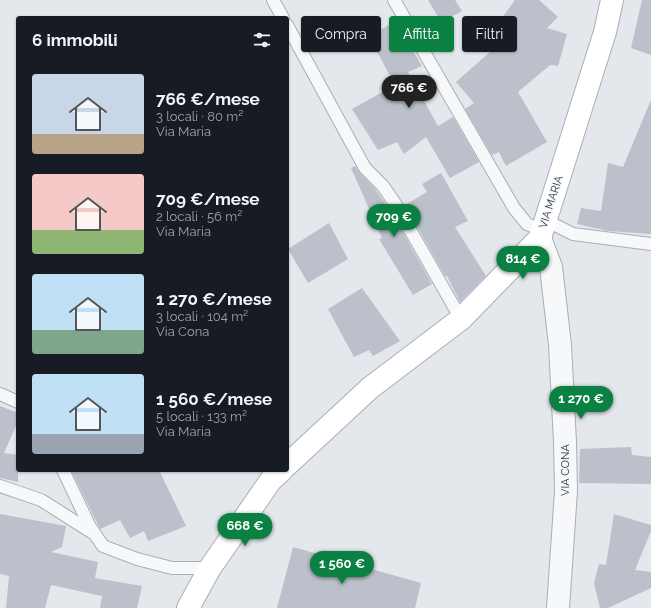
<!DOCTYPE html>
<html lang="it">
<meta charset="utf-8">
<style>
:root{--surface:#171b24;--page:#20242c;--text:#f1f3f6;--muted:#9ea1a6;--accent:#0b8043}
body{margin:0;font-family:Raleway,sans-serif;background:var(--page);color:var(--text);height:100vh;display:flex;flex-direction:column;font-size:15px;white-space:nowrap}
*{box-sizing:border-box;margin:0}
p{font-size:13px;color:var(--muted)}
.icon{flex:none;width:22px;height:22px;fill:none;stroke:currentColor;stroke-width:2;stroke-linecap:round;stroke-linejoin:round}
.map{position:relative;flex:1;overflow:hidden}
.side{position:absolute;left:16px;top:16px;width:273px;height:456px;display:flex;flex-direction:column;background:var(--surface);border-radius:4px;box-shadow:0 1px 3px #0004}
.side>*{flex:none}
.guide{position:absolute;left:301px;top:16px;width:290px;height:36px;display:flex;gap:8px}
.price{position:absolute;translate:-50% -34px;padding:0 9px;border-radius:14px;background:var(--accent);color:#fff;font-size:13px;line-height:26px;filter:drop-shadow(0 1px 2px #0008)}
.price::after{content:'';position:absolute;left:50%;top:24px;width:12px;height:9px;margin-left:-6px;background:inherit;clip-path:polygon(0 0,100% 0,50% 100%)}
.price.selected{background:#222;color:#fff}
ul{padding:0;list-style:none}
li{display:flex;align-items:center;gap:12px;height:100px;padding:0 16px}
li span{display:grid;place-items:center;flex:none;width:112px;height:80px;border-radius:4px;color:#555}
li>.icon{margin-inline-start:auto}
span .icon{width:48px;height:48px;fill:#fffc;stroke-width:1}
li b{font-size:17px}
h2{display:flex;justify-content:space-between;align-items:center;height:48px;padding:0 16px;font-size:17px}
.tag{padding:0 14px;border-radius:4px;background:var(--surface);box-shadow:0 1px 3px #0004;font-size:14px;line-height:36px}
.tag.selected{background:var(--accent);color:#fff}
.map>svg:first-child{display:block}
.building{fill:#bbc0ca}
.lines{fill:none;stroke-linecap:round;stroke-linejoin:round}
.lane-casing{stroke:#a9aeb7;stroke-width:14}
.street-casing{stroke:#a9aeb7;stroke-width:24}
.secondary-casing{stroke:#a9aeb7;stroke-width:24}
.lane{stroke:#f7f8fa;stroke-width:12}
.street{stroke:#f7f8fa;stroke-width:22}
.secondary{stroke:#fff;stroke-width:22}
.labels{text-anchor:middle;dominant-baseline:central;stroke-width:3;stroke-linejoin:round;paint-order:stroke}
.street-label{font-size:11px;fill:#2b3445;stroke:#f4f6f9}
</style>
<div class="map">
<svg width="651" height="608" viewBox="0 0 651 608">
<rect width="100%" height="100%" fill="#e4e7ec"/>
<g class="building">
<path d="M428,0H455L462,11L441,22Z"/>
<path d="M515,0H539L558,17L547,28L567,34L558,66L550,65L518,92L547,142L506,166L499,152L492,155L465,109L474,103L456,82L516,29L501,19Z"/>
<path d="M642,0H651V55L631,48Z"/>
<path d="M395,21L422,66L408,72L438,126L453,117L479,162L450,178L426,137L404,154L397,142L378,150L352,109L395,85L369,37Z"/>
<path d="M651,100V234L608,231L577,224L581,208L601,211L608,163L623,167Z"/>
<path d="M355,166L360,173L376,190L392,213L432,284L413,295L379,239L382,238L351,168Z"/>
<path d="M441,173L468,221L455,227L486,276L460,302L447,276H445L405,205L427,192L422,184Z"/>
<path d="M329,223L348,259L308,283L288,249Z"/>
<path d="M362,288L400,341L373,356L369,350L354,357L328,309Z"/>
<path d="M0,406L18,413V421L4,453L18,455V482L0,478Z"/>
<path d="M631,447L632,455L651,457V484L579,483L580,449Z"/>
<path d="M71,470H159L186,526L148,541L144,531L130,538L120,520L100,529Z"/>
<path d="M0,514L66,526L62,547L51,552L98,562L95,578L142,586L137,608H100L102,596L51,585L45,608H6L9,576L0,574Z"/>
<path d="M614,514L651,525V531L635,570L651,572V588L608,608H600L594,583L599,564L606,565Z"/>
<path d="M293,547L421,583L415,608H277Z"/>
</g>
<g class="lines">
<g class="lane-casing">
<g id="lane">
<path d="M273,0L283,18"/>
<path d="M394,0L514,208L527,224L542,230"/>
<path d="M287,25L365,168L383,186L396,205L461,319"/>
<path d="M545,220L573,234L651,244"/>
<path d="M0,394L18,402"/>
<path d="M63,470L90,527L103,546L137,559L172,568H210"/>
<path d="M0,486L41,500L93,533"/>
</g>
</g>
<g class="street-casing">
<path id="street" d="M540,238L551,267L560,345L565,442L566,491L558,608"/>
</g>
<g class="secondary-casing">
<g id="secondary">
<path d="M287,465L370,388L461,319L540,238L605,32L612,0"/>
<path d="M188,608L210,568L271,480L282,470"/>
</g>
</g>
<use href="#lane" class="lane"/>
<use href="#street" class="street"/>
<use href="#secondary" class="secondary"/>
</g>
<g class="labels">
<g class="street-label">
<text transform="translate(551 202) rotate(-72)">VIA MARIA</text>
<text transform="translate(565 470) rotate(-90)">VIA CONA</text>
</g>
</g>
</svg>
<b class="price selected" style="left:409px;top:109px">766 €</b>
<b class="price" style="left:394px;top:238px">709 €</b>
<b class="price" style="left:523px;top:280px">814 €</b>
<b class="price" style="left:581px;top:420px">1 270 €</b>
<b class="price" style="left:245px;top:547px">668 €</b>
<b class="price" style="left:342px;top:585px">1 560 €</b>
<div class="guide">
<a class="tag">Compra</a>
<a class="tag selected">Affitta</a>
<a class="tag">Filtri</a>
</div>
<section class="side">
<h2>6 immobili<svg class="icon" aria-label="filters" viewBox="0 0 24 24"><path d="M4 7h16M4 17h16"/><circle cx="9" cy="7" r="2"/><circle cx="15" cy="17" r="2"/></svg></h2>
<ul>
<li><span style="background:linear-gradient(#c9d6e8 75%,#b9a48a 0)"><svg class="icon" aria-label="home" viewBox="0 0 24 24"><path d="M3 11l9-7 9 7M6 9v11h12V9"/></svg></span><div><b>766 €/mese</b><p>3 locali · 80 m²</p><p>Via Maria</p></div></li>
<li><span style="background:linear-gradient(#f6c9c9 70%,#8fb573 0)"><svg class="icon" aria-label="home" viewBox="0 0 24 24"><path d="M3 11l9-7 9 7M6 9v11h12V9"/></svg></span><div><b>709 €/mese</b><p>2 locali · 56 m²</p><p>Via Maria</p></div></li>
<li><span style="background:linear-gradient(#bfe0f5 70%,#7fa58c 0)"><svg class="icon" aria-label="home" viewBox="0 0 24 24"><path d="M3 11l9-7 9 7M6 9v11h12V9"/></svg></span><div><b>1 270 €/mese</b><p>3 locali · 104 m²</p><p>Via Cona</p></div></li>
<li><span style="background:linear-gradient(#bfe0f5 75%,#9aa5b1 0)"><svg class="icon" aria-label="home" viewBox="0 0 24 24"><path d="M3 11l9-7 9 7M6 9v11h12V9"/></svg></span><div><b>1 560 €/mese</b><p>5 locali · 133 m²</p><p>Via Maria</p></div></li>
</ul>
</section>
</div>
